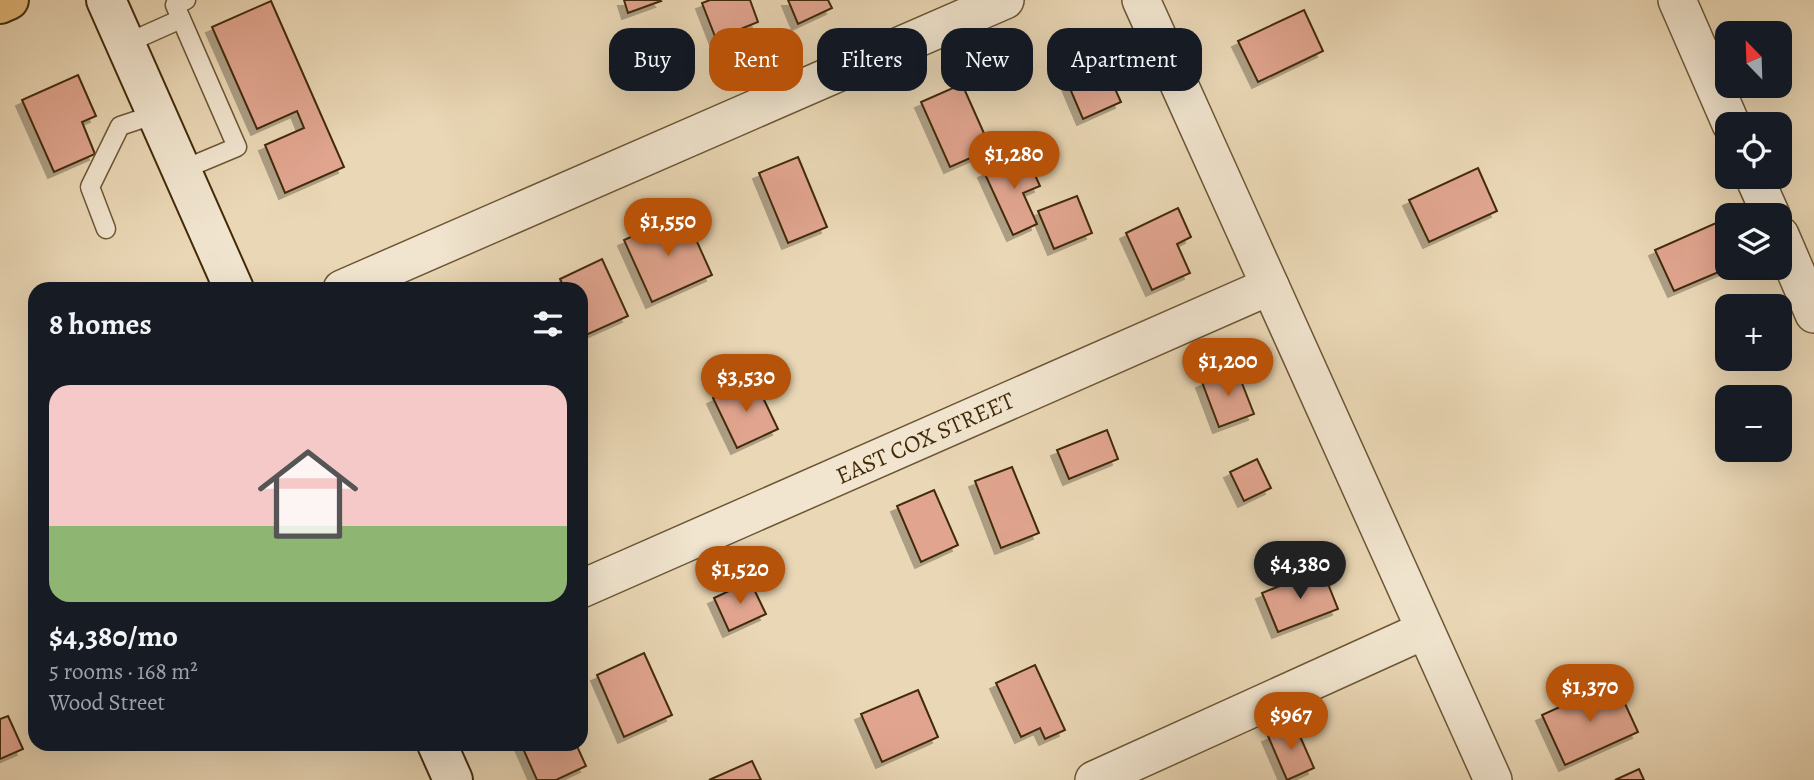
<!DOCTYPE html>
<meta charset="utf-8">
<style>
:root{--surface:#171b24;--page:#20242c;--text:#f1f3f6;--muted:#9ea1a6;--accent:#b45309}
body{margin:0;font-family:Alegreya,serif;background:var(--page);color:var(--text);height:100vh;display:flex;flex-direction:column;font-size:26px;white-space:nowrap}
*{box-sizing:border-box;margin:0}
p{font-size:23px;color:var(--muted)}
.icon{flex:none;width:38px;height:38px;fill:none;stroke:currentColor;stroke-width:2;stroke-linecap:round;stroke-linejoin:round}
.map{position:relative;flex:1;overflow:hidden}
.details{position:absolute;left:28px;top:282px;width:560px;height:469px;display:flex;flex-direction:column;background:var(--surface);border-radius:21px;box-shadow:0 7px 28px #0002}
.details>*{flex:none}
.top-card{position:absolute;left:609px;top:28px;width:665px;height:63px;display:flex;gap:14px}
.needle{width:46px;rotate:337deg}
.controls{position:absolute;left:1715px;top:21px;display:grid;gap:14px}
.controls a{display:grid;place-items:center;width:77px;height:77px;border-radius:14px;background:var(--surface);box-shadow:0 7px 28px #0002;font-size:35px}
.price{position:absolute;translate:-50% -60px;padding:0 16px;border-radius:24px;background:var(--accent);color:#fff;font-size:23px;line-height:46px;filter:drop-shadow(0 2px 4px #0008)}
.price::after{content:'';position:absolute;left:50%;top:42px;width:21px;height:16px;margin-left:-10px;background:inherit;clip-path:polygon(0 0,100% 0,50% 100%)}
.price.active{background:#222;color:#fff}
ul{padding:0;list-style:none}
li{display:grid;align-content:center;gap:14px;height:371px;padding:0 21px}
li span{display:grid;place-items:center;height:217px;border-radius:21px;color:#555}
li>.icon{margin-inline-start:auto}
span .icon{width:126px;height:126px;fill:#fffc;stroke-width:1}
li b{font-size:30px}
h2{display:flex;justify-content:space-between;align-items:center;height:84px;padding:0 21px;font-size:30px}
.pill{padding:0 24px;border-radius:21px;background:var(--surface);box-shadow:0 7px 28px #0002;font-size:24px;line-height:63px}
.pill.active{background:var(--accent);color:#fff}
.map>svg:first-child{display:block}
.building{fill:#e1a58f;stroke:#432b0a;stroke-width:2;filter:url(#shadow)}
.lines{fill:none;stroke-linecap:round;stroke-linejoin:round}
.lane-casing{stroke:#6d5635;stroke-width:21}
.street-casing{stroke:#6d5635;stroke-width:40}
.secondary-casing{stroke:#432b0a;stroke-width:42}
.primary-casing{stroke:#432b0a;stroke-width:42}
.lane{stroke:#f1e5cf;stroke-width:18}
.street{stroke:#f1e5cf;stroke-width:37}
.secondary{stroke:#f1e5cf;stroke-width:38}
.primary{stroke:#e5bc7a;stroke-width:38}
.labels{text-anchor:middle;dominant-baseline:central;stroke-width:6;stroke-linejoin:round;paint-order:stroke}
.street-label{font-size:24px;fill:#432b0a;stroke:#f1e5cf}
</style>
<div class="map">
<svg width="1814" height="780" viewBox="0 0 1814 780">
<defs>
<filter id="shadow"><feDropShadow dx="-6" dy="6" stdDeviation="0" flood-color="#0004"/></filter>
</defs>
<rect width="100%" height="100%" fill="#ead7b5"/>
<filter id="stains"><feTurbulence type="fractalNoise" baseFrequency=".00286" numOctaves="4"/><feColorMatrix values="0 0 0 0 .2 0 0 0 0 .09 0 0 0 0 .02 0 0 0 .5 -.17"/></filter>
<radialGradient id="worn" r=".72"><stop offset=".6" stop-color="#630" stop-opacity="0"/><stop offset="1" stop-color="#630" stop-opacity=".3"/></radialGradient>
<g class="building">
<path d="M624,0H660L661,1L628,13Z"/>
<path d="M710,0H750L758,22L716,39L702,3Z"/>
<path d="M788,0H828L832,8L798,24Z"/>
<path d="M271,1L344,167L285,193L265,145L304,128L297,111L257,129L212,27Z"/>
<path d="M1304,10L1323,51L1258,82L1238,41Z"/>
<path d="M1093,40L1121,102L1083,119L1056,56Z"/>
<path d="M78,75L96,116L82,122L95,154L54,172L22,100Z"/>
<path d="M962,84L991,149L950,167L921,102Z"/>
<path d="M1025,153L1040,186L1023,193L1037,224L1013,235L984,172Z"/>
<path d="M798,157L827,227L788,243L759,173Z"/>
<path d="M1478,168L1497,211L1429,242L1409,200Z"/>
<path d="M1077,196L1092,233L1054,249L1038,211Z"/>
<path d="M1178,208L1191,237L1177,244L1190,273L1152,290L1126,233Z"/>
<path d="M684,213L712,275L652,302L624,240Z"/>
<path d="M1716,223L1727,248L1728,268L1674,291L1655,250Z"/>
<path d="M602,259L628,316L586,335L581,324V289H565L560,279Z"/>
<path d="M1236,368L1254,414L1219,427L1202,382Z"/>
<path d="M754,379L778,429L737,448L713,398Z"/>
<path d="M1107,430L1118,459L1069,479L1057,450Z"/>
<path d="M1257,459L1271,488L1244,501L1230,472Z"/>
<path d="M1012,467L1039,533L1001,548L975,481Z"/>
<path d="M934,490L958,545L921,562L897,506Z"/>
<path d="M1322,569L1338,609L1278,632L1262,593Z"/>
<path d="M750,581L766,614L729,631L714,598Z"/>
<path d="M644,653L672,715L624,737L597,675Z"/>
<path d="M1035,665L1065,730L1045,739L1040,728L1021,737L996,683Z"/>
<path d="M1615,682L1638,732L1565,765L1542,715Z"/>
<path d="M918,690L938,737L882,762L861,714Z"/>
<path d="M8,716L23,749L0,759V719Z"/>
<path d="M1295,725L1314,768L1287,780L1268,736Z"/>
<path d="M521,744H576L586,766L556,780H537Z"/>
<path d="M752,761L761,780H709Z"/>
<path d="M1639,769L1644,780H1615Z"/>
</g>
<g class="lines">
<g class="lane-casing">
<g id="lane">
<path d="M125,44L181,19"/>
<path d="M182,170L237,147L175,5L186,0"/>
<path d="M106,229L90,187L120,126L156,114"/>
</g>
</g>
<g class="street-casing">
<g id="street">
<path d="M1141,0L1493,780"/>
<path d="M1677,0L1731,124"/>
<path d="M1754,177L1771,215"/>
<path d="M1780,235L1814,314"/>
<path d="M342,289L1005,0"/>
<path d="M581,589L1270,286"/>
<path d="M1094,780L1425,630"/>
</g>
</g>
<g class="secondary-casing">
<g id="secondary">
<path d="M106,0L234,289"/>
<path d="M437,744L453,780"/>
</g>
</g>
<g class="primary-casing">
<path id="primary" d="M0,4L9,0"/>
</g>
<use href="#lane" class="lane"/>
<use href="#street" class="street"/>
<use href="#secondary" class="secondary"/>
<use href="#primary" class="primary"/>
</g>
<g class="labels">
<g class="street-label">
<text transform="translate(925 438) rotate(-24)">EAST COX STREET</text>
</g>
</g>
<rect width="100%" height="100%" filter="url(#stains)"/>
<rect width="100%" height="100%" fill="url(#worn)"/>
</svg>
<div class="controls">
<a><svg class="needle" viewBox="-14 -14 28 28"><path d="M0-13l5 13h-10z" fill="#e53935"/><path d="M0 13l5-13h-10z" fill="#9ea1a6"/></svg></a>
<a><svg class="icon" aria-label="locate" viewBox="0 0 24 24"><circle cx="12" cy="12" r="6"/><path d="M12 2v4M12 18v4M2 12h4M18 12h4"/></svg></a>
<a><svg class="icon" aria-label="layers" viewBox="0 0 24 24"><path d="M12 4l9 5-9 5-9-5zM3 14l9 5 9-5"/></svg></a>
<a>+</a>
<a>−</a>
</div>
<b class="price" style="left:1014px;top:191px">$1,280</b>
<b class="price" style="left:668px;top:258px">$1,550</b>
<b class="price" style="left:1228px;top:398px">$1,200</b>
<b class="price" style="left:746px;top:414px">$3,530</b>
<b class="price active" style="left:1300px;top:601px">$4,380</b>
<b class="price" style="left:740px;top:606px">$1,520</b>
<b class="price" style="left:1590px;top:724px">$1,370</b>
<b class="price" style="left:1291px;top:752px">$967</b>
<div class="top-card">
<a class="pill">Buy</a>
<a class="pill active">Rent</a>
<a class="pill">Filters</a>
<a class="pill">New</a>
<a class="pill">Apartment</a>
</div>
<section class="details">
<h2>8 homes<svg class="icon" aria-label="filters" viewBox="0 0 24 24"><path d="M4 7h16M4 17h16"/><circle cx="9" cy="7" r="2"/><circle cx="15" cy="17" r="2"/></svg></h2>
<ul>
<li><span style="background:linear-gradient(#f6c9c9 65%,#8fb573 0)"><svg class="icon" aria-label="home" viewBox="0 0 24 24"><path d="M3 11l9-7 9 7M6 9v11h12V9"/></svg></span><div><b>$4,380/mo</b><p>5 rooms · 168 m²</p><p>Wood Street</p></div></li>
</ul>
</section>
</div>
